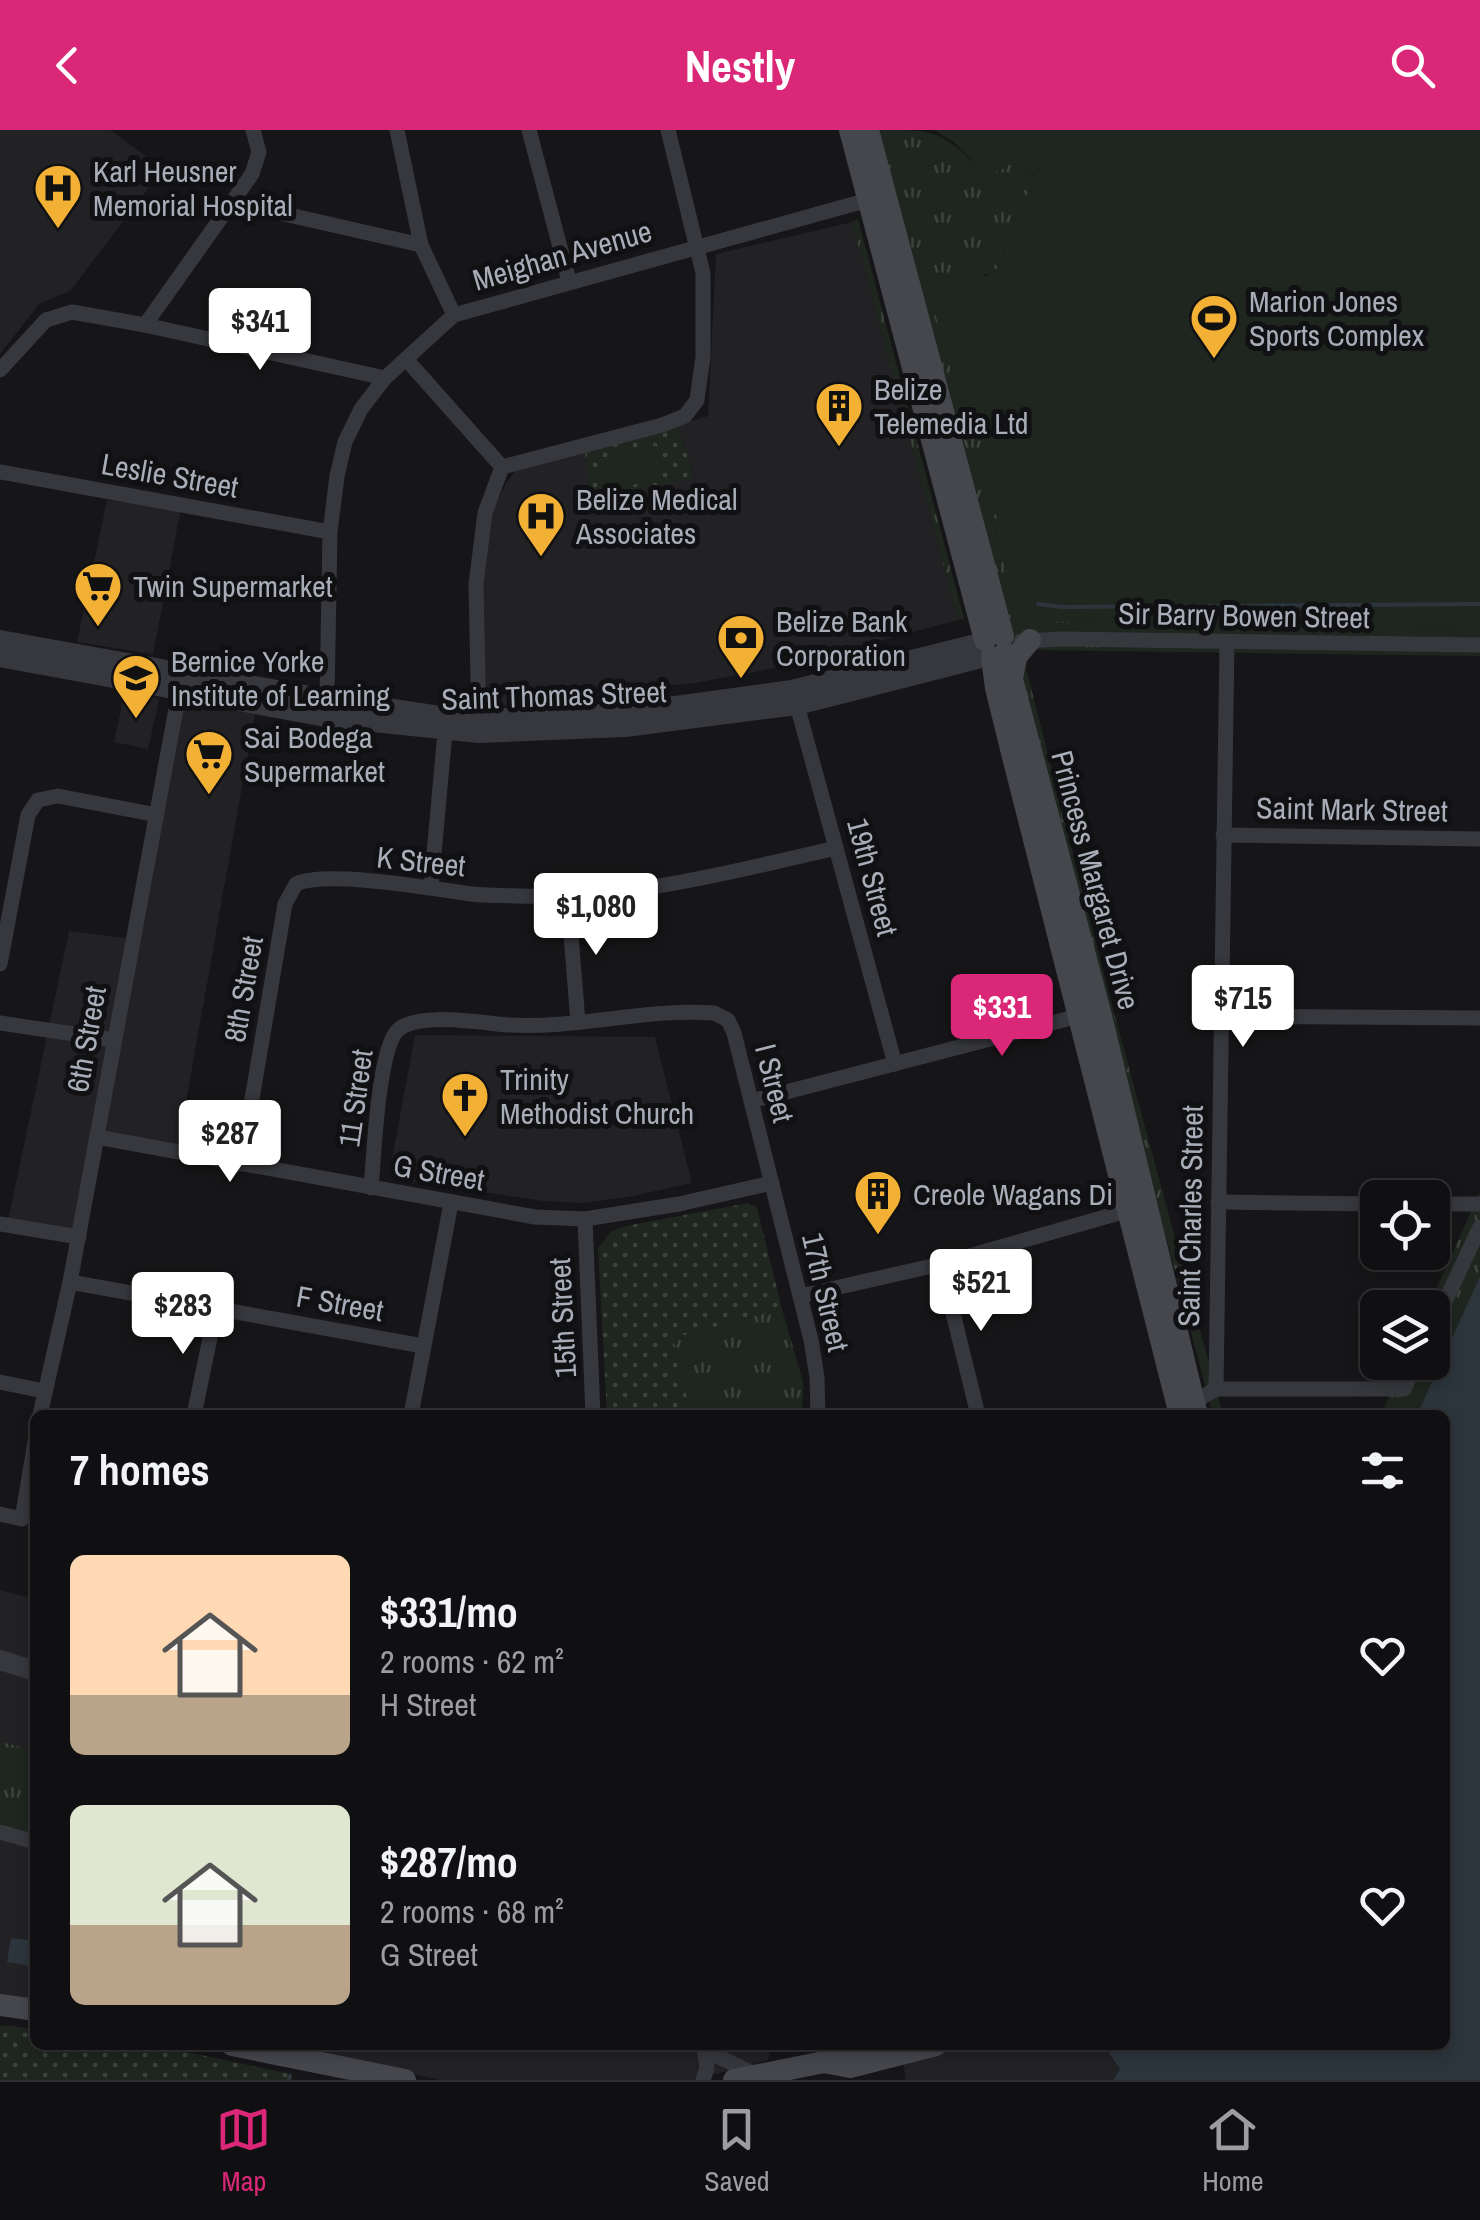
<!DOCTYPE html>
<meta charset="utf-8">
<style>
:root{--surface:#101012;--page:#1e1e20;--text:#f1f3f6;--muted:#9c9d9f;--line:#303032;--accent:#db2777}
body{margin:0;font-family:"Archivo Narrow",sans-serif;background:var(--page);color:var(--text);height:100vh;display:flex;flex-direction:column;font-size:38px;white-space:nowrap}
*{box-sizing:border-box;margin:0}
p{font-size:32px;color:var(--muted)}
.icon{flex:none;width:55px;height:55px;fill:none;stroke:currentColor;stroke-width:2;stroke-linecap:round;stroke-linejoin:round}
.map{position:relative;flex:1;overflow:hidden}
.details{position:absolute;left:30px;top:1280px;width:1420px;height:640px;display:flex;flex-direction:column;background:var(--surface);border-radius:15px;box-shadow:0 5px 15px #0003,0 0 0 2px var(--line)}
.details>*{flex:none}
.buttons{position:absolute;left:1360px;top:1050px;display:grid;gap:20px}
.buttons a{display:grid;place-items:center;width:90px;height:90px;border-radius:15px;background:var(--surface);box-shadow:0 5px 15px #0003,0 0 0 2px var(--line);font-size:50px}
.price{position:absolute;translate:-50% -85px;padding:0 22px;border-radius:10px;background:#fff;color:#222;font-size:32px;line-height:65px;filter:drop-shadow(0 2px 5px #0008)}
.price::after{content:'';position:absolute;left:50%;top:60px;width:30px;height:22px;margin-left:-15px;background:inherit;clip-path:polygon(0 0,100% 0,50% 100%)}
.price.selected{background:var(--accent);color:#fff}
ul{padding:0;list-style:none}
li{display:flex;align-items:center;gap:30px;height:250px;padding:0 40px}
li span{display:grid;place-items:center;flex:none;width:280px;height:200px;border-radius:15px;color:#555}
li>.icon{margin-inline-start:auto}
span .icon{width:120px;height:120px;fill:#fffc;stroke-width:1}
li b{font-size:42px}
h2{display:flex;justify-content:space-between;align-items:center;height:120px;padding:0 40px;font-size:42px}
header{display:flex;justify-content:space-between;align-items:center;height:130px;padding:0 40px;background:var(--accent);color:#fff;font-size:45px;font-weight:800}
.dock{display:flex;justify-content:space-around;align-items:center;height:140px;border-top:2px solid var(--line);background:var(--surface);font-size:28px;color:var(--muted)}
.dock a{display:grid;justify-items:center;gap:5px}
.dock .selected{color:var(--accent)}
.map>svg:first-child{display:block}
.built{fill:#222225}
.grass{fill:url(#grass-tufts)}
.park{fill:url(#park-dots)}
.garden{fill:#1e261f}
.water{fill:#2c353c}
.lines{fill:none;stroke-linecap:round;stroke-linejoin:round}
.stream{stroke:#2c353c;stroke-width:4}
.minor{stroke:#37383d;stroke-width:15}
.tertiary{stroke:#37383d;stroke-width:20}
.secondary{stroke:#45474d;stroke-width:22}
.labels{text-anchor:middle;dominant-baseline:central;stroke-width:10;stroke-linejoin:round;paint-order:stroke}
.poi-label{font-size:30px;fill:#a8adb8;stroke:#111113;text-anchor:start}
.street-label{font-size:30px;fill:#a8adb8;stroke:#111113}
</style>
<header><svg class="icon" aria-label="back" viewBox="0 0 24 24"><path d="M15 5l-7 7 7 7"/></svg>Nestly<svg class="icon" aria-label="search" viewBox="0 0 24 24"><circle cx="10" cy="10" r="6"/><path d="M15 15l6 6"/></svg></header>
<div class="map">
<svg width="1480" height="1950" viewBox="0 0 1480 1950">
<defs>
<pattern id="grass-tufts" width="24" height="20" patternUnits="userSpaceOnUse" patternTransform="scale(2.5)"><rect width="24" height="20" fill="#1e261f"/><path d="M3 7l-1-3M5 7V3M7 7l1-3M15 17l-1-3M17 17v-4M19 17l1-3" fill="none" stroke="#3c433d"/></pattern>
<pattern id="park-dots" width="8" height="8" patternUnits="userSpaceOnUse" patternTransform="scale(2.5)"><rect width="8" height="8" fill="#1e261f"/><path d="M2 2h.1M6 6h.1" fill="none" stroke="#3c433d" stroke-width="1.8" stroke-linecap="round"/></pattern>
</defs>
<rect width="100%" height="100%" fill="#161618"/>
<g class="built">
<path d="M0,0H110L163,39L70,161L39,174L0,224Z"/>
<path d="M852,92L958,490L785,536L695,553L617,561V569L483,577L480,449L492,382L507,352L520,335L584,314L694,347L678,295L708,286L716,124Z"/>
<path d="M107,370L181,378L153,524L77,512Z"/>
<path d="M125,561L159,569L148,619L114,612Z"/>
<path d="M183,565L256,578L177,1022L102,1012L78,1103L7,1096L69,801L131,809Z"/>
<path d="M415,905L655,907L692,1053L628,1067L583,1073L543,1071L395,1049L390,1040Z"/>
<path d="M0,1460L35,1469V1620L0,1612Z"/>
<path d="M0,1694L35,1704V1875L0,1870Z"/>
<path d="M282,1915H771L768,1930L693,1950H440Z"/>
<path d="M959,1915H1102L1120,1939L1113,1950H905L904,1934Z"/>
</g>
<g class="grass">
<path d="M878,0C935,0 940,0 981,39L1017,28L1036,48L1014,90L1001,132L994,143L976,146L982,312L1001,377L994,393L1020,488L1029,491L1480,496V526L1035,520L1028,528L1026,538L1107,857L1223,1285H1213L1024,570Z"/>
<path d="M858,89L964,489L958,490L852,92Z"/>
<path d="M1480,1062V1146L1417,1285H1381L1404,1233L1432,1232V1178L1428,1177Z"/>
<path d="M782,1179L803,1252L802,1285H691L673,1208Z"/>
<path d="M0,1612L35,1620V1704L0,1694Z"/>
</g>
<g class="park">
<path d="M678,295L694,348L591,371L584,314Z"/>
<path d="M748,1073L757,1078L782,1179L673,1208L691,1285H607L598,1118L611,1102L621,1097Z"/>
<path d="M0,1895L35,1899V1915H154L290,1944L289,1950H0Z"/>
</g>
<g class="garden">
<path d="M934,0H1480V496L1029,491L1020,488L994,393L1001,377L982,313L968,300L929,162L935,150L950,148L959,150L968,142L985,146L994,142L1001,132L1014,90L1036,47L1017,28L999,42L981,39L954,12Z"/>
<path d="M656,316L663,348L603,362L596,329Z"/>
</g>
<g class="water">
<path d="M1480,1146V1950H1113L1120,1939L1103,1915H1445V1285H1417Z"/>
<path d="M35,1806V1842L26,1835L7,1832L11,1808L29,1810Z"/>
</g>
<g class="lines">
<g class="stream">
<path d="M1038,474L1062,477L1480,474"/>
<path d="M289,1950L290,1946"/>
</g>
<g class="minor">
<path d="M397,0L421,115L454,185"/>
<path d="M529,0L569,151"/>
<path d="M232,72L421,115"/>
<path d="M145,195L252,44L259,22L253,0"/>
<path d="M406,229L502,337"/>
<path d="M0,240L46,190L72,182L145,195L385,248"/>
<path d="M0,342L330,402"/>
<path d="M1021,511L1062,509L1480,515"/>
<path d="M327,569L330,402L337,346L345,312L361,279L385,248L454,185L868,70"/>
<path d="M797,575L895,934"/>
<path d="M479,599L476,454L485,383L502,337L662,295L685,286L697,270L703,227V143L668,0"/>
<path d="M1223,705L1480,709"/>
<path d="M431,757L446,591"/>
<path d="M568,768L578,892"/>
<path d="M0,834L28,685L38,670L58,666L157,685"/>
<path d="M1221,886L1480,888"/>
<path d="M0,893L114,910"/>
<path d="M751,971L1086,884"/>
<path d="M97,1007L535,1087L585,1089L679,1074L772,1053"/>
<path d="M241,1034L285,774L296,754C326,740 428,758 464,763C481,766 500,765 518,766C627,770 731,742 836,718"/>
<path d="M371,1058C374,1026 378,922 397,901C415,881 481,893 508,895C577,899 646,878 714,883L728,890L734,903L811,1210L817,1247L818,1285"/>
<path d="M1218,1072L1378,1074"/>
<path d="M1432,1074H1480"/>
<path d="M585,1089L593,1285"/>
<path d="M0,1094L79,1107"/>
<path d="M941,1134L978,1285"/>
<path d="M70,1152L423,1216"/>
<path d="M800,1166L941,1134L1126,1081"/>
<path d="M1432,1199L1480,1097"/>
<path d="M0,1252L44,1261"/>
<path d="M1216,1259H1404L1417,1232"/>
<path d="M1187,1276L1216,1259L1227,512"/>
<path d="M40,1285L70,1152L181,552"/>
<path d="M194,1285L216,1179"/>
<path d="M411,1285L451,1073"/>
<path d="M0,1384L22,1389L35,1312"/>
<path d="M0,1702L35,1712"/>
<path d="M703,1915L719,1927L754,1944"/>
<path d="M703,1950L707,1938L704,1916"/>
</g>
<g class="tertiary">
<path d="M0,510L327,569L446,587L478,589L624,583L792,560L984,512"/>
<path d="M0,527L326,587L479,603L625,597L797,575L989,526"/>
<path d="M0,1530L35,1541"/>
</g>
<g class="secondary">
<path d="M850,0L985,510"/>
<path d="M868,0L1003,506"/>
<path d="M1005,523L1100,882L1197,1285"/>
<path d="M992,527L996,558L1010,615L1180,1285"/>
<path d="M1012,548L1016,527L1030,510"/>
<path d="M0,1875L35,1880"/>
<path d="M232,1915L405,1950"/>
<path d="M824,1932L850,1937L936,1915"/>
<path d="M734,1950L824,1932L845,1920L863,1915"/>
</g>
</g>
<defs>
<g id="hospital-pin" transform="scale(2.5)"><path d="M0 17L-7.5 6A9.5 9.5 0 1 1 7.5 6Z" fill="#f2b134" stroke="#111113"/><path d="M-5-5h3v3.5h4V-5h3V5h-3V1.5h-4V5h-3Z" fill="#111"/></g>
<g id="stadium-pin" transform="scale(2.5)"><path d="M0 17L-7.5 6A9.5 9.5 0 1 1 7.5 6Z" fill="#f2b134" stroke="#111113"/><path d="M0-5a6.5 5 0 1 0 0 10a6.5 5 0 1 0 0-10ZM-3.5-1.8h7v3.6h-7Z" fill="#111"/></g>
<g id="building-pin" transform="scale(2.5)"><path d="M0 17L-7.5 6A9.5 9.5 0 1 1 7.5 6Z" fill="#f2b134" stroke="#111113"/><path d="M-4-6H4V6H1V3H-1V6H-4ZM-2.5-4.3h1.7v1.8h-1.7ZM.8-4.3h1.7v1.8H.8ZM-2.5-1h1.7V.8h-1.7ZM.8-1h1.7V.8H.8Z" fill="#111"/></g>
<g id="supermarket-pin" transform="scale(2.5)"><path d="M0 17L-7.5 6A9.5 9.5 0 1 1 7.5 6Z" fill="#f2b134" stroke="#111113"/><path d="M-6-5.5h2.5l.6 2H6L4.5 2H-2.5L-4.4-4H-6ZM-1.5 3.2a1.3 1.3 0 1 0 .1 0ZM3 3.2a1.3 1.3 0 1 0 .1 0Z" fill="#111"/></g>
<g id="bank-pin" transform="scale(2.5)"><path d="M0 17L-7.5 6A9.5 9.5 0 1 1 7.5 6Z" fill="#f2b134" stroke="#111113"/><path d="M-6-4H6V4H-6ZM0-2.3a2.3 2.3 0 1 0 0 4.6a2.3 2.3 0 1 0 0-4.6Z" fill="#111"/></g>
<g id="school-pin" transform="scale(2.5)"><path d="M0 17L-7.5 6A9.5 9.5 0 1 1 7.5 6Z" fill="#f2b134" stroke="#111113"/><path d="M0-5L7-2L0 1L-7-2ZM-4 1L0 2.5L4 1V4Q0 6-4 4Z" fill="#111"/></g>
<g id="church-pin" transform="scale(2.5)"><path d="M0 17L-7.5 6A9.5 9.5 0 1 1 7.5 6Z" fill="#f2b134" stroke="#111113"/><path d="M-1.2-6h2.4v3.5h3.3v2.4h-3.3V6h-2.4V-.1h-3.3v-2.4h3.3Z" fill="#111"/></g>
</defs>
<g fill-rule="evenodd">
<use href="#hospital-pin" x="58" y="58"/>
<use href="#stadium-pin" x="1214" y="188"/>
<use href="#building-pin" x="839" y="276"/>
<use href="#hospital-pin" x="541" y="386"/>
<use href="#supermarket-pin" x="98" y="456"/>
<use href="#bank-pin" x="741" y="508"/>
<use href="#school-pin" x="136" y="548"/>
<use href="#supermarket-pin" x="209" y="624"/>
<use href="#church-pin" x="465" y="966"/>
<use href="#building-pin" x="878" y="1064"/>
</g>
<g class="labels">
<g class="poi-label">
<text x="93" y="41">Karl Heusner<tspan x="93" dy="34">Memorial Hospital</tspan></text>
<text x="1249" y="171">Marion Jones<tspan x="1249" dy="34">Sports Complex</tspan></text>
<text x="874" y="259">Belize<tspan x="874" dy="34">Telemedia Ltd</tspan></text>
<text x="576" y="369">Belize Medical<tspan x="576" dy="34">Associates</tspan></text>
<text x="133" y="456">Twin Supermarket</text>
<text x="776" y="491">Belize Bank<tspan x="776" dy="34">Corporation</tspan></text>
<text x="171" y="531">Bernice Yorke<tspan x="171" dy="34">Institute of Learning</tspan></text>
<text x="244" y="607">Sai Bodega<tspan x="244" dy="34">Supermarket</tspan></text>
<text x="500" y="949">Trinity<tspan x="500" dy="34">Methodist Church</tspan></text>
<text x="913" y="1064">Creole Wagans Di</text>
</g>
<g class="street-label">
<text transform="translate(562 125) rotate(-16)">Meighan Avenue</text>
<text transform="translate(170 345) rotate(10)">Leslie Street</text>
<text transform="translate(1244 485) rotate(1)">Sir Barry Bowen Street</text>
<text transform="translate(554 565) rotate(-2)">Saint Thomas Street</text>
<text transform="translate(1352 679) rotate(1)">Saint Mark Street</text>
<text transform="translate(421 731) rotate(6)">K Street</text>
<text transform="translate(873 747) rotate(75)">19th Street</text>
<text transform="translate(1096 750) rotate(75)">Princess Margaret Drive</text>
<text transform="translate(243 859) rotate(-80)">8th Street</text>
<text transform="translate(86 909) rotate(-80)">6th Street</text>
<text transform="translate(775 953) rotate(76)">I Street</text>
<text transform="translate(355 968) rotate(-82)">11 Street</text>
<text transform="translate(439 1042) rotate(10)">G Street</text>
<text transform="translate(1190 1086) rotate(-89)">Saint Charles Street</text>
<text transform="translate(826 1162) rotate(77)">17th Street</text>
<text transform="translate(340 1173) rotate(10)">F Street</text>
<text transform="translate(562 1188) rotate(-93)">15th Street</text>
</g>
</g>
</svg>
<div class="buttons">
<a><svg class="icon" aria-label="locate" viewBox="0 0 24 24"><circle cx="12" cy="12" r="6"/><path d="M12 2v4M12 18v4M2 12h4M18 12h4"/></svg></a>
<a><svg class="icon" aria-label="layers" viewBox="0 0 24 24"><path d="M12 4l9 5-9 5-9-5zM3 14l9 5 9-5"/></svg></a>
</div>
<b class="price" style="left:260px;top:243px">$341</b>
<b class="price" style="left:596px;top:828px">$1,080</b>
<b class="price" style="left:1243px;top:920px">$715</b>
<b class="price selected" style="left:1002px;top:929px">$331</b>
<b class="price" style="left:230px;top:1055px">$287</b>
<b class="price" style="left:981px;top:1204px">$521</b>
<b class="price" style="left:183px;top:1227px">$283</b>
<section class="details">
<h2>7 homes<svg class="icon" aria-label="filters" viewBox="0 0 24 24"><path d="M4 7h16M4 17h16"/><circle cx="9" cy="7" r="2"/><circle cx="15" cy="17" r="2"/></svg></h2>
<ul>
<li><span style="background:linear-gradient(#ffd9b3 70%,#b9a48a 0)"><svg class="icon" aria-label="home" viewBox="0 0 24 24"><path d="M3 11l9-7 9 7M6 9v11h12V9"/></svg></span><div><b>$331/mo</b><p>2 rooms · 62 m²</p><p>H Street</p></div><svg class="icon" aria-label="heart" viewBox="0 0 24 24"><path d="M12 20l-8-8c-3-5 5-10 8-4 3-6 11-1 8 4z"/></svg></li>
<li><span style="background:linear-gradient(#dfe7d0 60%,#b9a48a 0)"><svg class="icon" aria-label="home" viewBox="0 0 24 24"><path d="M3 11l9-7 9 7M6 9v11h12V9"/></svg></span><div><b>$287/mo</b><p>2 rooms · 68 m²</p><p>G Street</p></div><svg class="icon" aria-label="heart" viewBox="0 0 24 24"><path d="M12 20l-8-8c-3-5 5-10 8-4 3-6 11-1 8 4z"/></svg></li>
</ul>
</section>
</div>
<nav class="dock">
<a class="selected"><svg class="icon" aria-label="map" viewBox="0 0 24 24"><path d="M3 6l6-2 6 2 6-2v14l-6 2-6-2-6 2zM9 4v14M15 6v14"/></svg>Map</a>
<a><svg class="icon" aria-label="saved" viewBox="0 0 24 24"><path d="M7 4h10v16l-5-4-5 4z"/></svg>Saved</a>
<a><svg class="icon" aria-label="home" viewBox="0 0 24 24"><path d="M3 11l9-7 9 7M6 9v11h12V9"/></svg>Home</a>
</nav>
